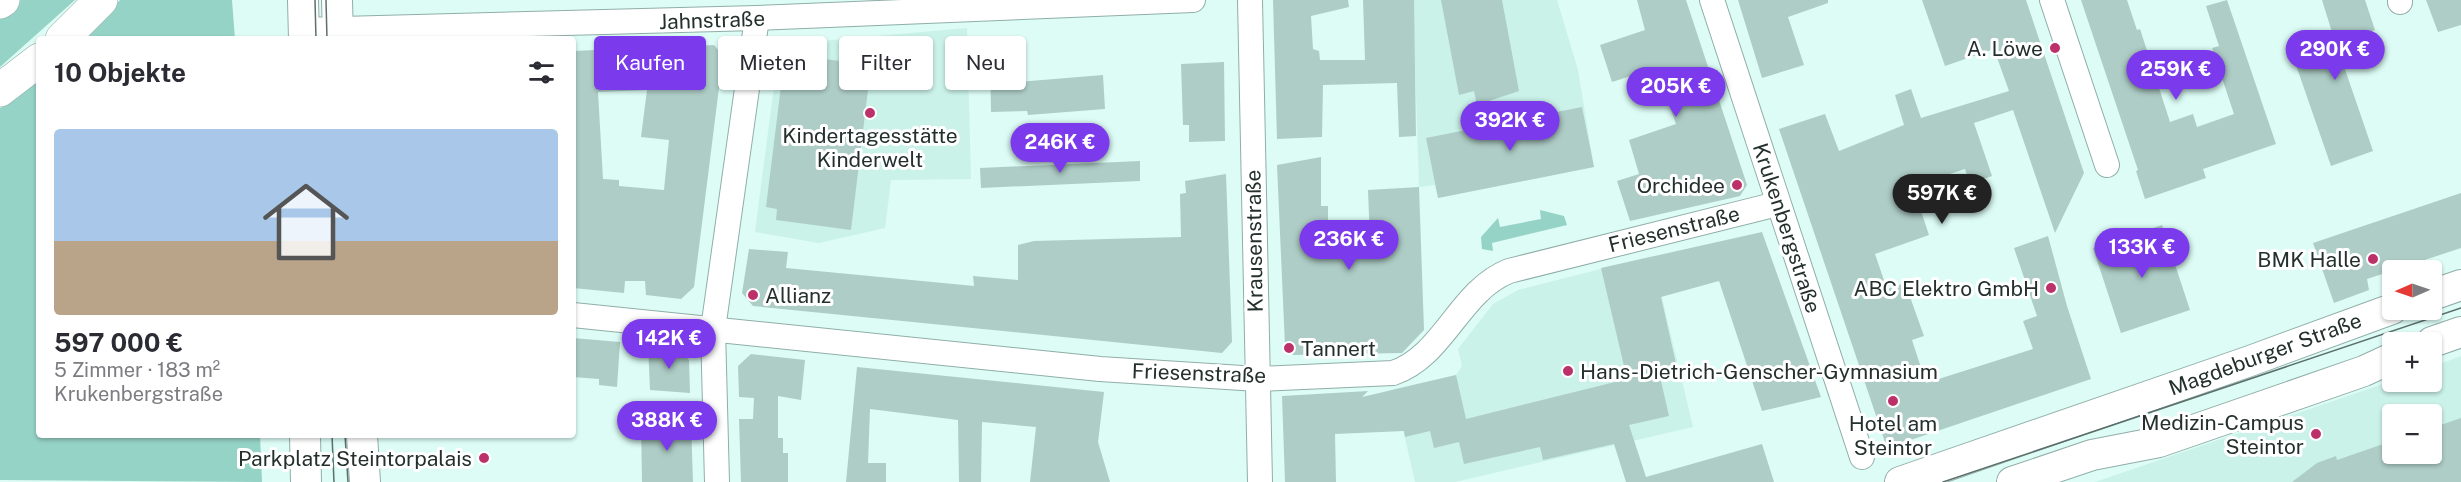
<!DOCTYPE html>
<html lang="de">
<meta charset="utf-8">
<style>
:root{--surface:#fff;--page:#f2f2f3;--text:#2b2b33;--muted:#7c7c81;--line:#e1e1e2;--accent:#7c3aed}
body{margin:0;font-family:"Public Sans",sans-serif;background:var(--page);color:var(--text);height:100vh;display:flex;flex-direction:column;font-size:22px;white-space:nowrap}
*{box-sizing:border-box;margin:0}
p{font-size:20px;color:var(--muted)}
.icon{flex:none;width:33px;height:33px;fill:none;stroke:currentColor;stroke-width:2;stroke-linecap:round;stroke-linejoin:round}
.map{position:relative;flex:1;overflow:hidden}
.details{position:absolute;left:36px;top:36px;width:540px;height:402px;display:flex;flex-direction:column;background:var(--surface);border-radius:6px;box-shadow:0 2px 4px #0004}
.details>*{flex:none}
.top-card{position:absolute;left:594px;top:36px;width:570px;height:54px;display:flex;gap:12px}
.needle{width:39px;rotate:268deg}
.buttons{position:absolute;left:2382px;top:260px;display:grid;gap:12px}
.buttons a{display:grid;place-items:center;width:60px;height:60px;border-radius:6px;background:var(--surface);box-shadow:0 2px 4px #0004;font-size:30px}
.price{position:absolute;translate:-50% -51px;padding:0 14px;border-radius:21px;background:var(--accent);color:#fff;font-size:20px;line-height:39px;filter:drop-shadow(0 2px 3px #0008)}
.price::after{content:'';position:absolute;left:50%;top:36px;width:18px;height:14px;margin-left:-9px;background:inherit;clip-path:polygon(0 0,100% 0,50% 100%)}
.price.active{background:#222;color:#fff}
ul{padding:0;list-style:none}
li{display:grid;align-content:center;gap:12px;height:318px;padding:0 18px}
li+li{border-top:2px solid var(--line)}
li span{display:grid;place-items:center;height:186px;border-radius:6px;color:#555}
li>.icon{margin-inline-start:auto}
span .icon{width:108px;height:108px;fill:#fffc;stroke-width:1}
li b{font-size:26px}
h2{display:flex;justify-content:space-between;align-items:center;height:72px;padding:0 18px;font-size:26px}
.chip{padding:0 21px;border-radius:6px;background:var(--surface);box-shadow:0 2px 4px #0004;font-size:21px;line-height:54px}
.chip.active{background:var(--accent);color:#fff}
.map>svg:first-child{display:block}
.built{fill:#caf2e9;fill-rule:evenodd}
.green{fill:#96d3c7}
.building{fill:#aecdc6;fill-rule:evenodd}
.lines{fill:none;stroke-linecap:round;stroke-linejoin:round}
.minor-casing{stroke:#90aea8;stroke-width:26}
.tertiary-casing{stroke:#90aea8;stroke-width:32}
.primary-casing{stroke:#90aea8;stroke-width:34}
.minor{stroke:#fff;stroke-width:24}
.tertiary{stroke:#fff;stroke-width:30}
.primary{stroke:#fff;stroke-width:33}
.tram{stroke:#5c6f6a;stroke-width:1.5}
.poi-dot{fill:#bc3169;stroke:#fff;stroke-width:2}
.labels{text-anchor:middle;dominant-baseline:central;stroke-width:6;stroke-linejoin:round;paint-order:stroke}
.street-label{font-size:21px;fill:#24302d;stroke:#fff}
.poi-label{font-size:21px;fill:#24302d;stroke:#fff;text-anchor:end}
</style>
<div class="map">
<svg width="2461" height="482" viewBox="0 0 2461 482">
<rect width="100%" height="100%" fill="#dcfcf5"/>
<g class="built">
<path d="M1413,0H1557L1578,70L1594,167L1438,198L1435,185L1419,187Z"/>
<path d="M967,28L971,179L891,180L885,228L819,243L755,232L779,48L788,44Z"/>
<path d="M1652,256L1693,427L1455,482H1415L1394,389L1456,375L1462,366L1458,349L1493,304L1518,290Z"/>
<path d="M2461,356V482H2095L2392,381H2432V367ZM2392,414H2432V453H2392Z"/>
</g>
<g class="green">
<path d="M21,0H75L0,67V12Z"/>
<path d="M120,0H232L235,39H84Z"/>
<path d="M39,77V435H260L262,482L0,480V108Z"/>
<path d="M1540,210L1564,216L1567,225L1492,243L1493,251L1482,249L1481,237L1498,218L1500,227L1541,219Z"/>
</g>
<g class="building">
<path d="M1273,0H1348L1349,7L1311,16L1313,49L1319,51L1320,60H1365L1363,0H1414L1416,136L1399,137L1397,83L1323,85L1322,137L1277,139Z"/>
<path d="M1441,0H1502L1519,91L1477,105L1474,91L1459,95Z"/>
<path d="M1637,0H1686L1747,185L1740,196L1630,221L1617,181L1639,174L1629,140L1676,124L1656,68L1612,82L1600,45L1645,30Z"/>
<path d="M1738,0H1828V3L1788,17L1804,65L1762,78Z"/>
<path d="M1922,0H2026L2084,173L2055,233L2013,110L1974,123L1992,176L1970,184L1965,169L1925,182L1932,204L1920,208L1929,235L1875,254L1887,289L1905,283L1924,336L1912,340L1926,383L2033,349L2023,321L2037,316L2014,248L2048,236L2067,306L2091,379L1887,448L1779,129L1825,114L1839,151L1904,125L1895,95L1911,89L1921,118L2009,91L1994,49L1945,66Z"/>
<path d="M2081,0H2127L2137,30L2140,29L2170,122L2193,114L2197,127L2234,114L2212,48L2219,46L2206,6L2227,0L2276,144L2203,169L2206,178L2145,199L2136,171L2138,170Z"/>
<path d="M2322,0H2365L2375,30L2336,43L2373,151L2331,166L2289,45L2331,30L2335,42Z"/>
<path d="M2426,0H2461V25L2438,32Z"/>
<path d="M714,45L723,56L694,287L681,299L646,295L645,281H625L624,293L573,288V51ZM647,90L641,137L669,140L664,190L619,186V180L603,179L598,92Z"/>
<path d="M785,54L871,65L851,230L776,220L777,209L766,207Z"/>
<path d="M990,54H1018V82L1103,75L1105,109L1028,115L1027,111L991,112Z"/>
<path d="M1224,62L1225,141L1189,142V125H1183L1181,64Z"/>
<path d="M1582,107L1594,167L1438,198L1426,138Z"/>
<path d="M1321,157V206H1328V236H1332V247L1368,246V241H1370L1368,190L1419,187L1424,330L1402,353L1293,355L1285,346L1277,165Z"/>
<path d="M1140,161V181L981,188L980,168Z"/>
<path d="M1226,174L1232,342L1222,353L753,306L742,293L749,249L788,252L786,268L974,286L973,276L1018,280V245L1034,241L1181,237L1180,194L1186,193L1185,181Z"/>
<path d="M2461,193V248L2367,279L2369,290L2334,303L2313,243Z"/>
<path d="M2162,225L2190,310L2121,333L2093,248Z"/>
<path d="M1762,232L1821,397L1762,411L1719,281L1661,297L1679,377L1661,381L1669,416L1629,425L1646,477L1762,444L1774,482H1626L1614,444L1543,460L1540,447L1464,464L1459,442L1434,448L1430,431L1405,437L1404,431L1335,434L1336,482H1285L1282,396L1368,391L1362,397L1456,375L1466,419L1627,379L1601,268Z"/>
<path d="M573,338L620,342L617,387L599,385V379L573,377Z"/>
<path d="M648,345L678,349L689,360L690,393L650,390Z"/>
<path d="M751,354L805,360L801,400L778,396V438H783V453H788V482H741L739,419H753L754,398L739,397L738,366Z"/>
<path d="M857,367L1104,392L1098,442L1110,482H1030L1036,427L982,422L981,482H959L958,420L870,409L868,463H886V482H846Z"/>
<path d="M2461,418V482H2292L2317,463L2336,456L2337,460L2392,441V453H2432V428Z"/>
<path d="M691,421L693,482H642L641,423Z"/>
</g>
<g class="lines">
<g class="minor-casing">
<g id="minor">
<path d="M1250,0L1260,482"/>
<path d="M1712,0L1862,457"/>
<path d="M2052,0L2107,165"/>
<path d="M2400,0V2"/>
<path d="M304,30L757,18L1193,0"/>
<path d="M573,315L1100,369L1258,379L1393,373C1444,356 1459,291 1509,271L1777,204"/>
<path d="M717,482L713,329L757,18"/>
</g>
</g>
<g class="tertiary-casing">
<g id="tertiary">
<path d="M303,0L304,39"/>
<path d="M337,0L338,39"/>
<path d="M2432,295L2461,285"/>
<path d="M2432,342L2461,332"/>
<path d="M305,435L306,482"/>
<path d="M362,435L365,482"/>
<path d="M1900,482L2250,361L2392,309"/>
<path d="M2012,482L2092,455L2159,442L2364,371L2392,358"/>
</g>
</g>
<g class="primary-casing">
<g id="primary">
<path d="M0,2L3,0"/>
<path d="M62,39L101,0"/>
<path d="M0,90L39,60"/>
</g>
</g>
<use href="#minor" class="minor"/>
<use href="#tertiary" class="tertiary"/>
<use href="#primary" class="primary"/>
<g class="tram">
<path d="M315,0L316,39"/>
<path d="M326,0L327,39"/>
<path d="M332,435L334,482"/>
<path d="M345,435L348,482"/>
<path d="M1943,482L2461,308"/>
</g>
</g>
<g class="poi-dot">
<circle cx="2055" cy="48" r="6"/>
<circle cx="870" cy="113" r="6"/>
<circle cx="1737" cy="185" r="6"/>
<circle cx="2373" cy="259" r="6"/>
<circle cx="2051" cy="288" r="6"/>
<circle cx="753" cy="295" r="6"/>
<circle cx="1289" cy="348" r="6"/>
<circle cx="1568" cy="371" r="6"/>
<circle cx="1893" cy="401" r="6"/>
<circle cx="2316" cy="434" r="6"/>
<circle cx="484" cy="458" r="6"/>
</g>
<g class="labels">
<g class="street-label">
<text transform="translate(712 20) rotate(-2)">Jahnstraße</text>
<text transform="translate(1787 228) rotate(72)">Krukenbergstraße</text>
<text transform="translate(1674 229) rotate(-14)">Friesenstraße</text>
<text transform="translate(1254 241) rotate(-91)">Krausenstraße</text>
<text transform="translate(2265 354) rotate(-20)">Magdeburger Straße</text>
<text transform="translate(1199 373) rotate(2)">Friesenstraße</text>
</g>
<g class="poi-label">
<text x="2043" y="48">A. Löwe</text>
<text x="870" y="135" text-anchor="middle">Kindertagesstätte<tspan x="870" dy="24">Kinderwelt</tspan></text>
<text x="1725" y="185">Orchidee</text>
<text x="2361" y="259">BMK Halle</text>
<text x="2039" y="288">ABC Elektro GmbH</text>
<text x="765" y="295" text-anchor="start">Allianz</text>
<text x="1301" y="348" text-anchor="start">Tannert</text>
<text x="1580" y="371" text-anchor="start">Hans-Dietrich-Genscher-Gymnasium</text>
<text x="2304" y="422">Medizin-Campus<tspan x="2304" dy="24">Steintor</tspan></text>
<text x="1893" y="423" text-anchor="middle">Hotel am<tspan x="1893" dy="24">Steintor</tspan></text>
<text x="472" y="458">Parkplatz Steintorpalais</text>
</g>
</g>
</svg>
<div class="buttons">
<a><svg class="needle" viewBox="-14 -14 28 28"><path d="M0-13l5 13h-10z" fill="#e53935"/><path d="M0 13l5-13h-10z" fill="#7c7c81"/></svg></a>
<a>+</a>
<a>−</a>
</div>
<b class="price" style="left:2335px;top:81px">290K €</b>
<b class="price" style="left:2176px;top:101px">259K €</b>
<b class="price" style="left:1676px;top:118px">205K €</b>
<b class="price" style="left:1510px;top:152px">392K €</b>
<b class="price" style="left:1060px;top:174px">246K €</b>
<b class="price active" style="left:1942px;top:225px">597K €</b>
<b class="price" style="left:1349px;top:271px">236K €</b>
<b class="price" style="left:2142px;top:279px">133K €</b>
<b class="price" style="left:669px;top:370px">142K €</b>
<b class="price" style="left:667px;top:452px">388K €</b>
<div class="top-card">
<a class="chip active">Kaufen</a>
<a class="chip">Mieten</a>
<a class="chip">Filter</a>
<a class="chip">Neu</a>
</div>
<section class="details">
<h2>10 Objekte<svg class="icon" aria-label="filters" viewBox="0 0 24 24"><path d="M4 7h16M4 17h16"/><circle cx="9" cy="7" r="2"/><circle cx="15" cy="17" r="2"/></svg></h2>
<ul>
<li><span style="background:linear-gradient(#a9c7e8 60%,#b9a48a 0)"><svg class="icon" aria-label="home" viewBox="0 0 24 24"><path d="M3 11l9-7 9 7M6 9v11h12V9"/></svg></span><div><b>597 000 €</b><p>5 Zimmer · 183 m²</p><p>Krukenbergstraße</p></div></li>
</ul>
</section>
</div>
